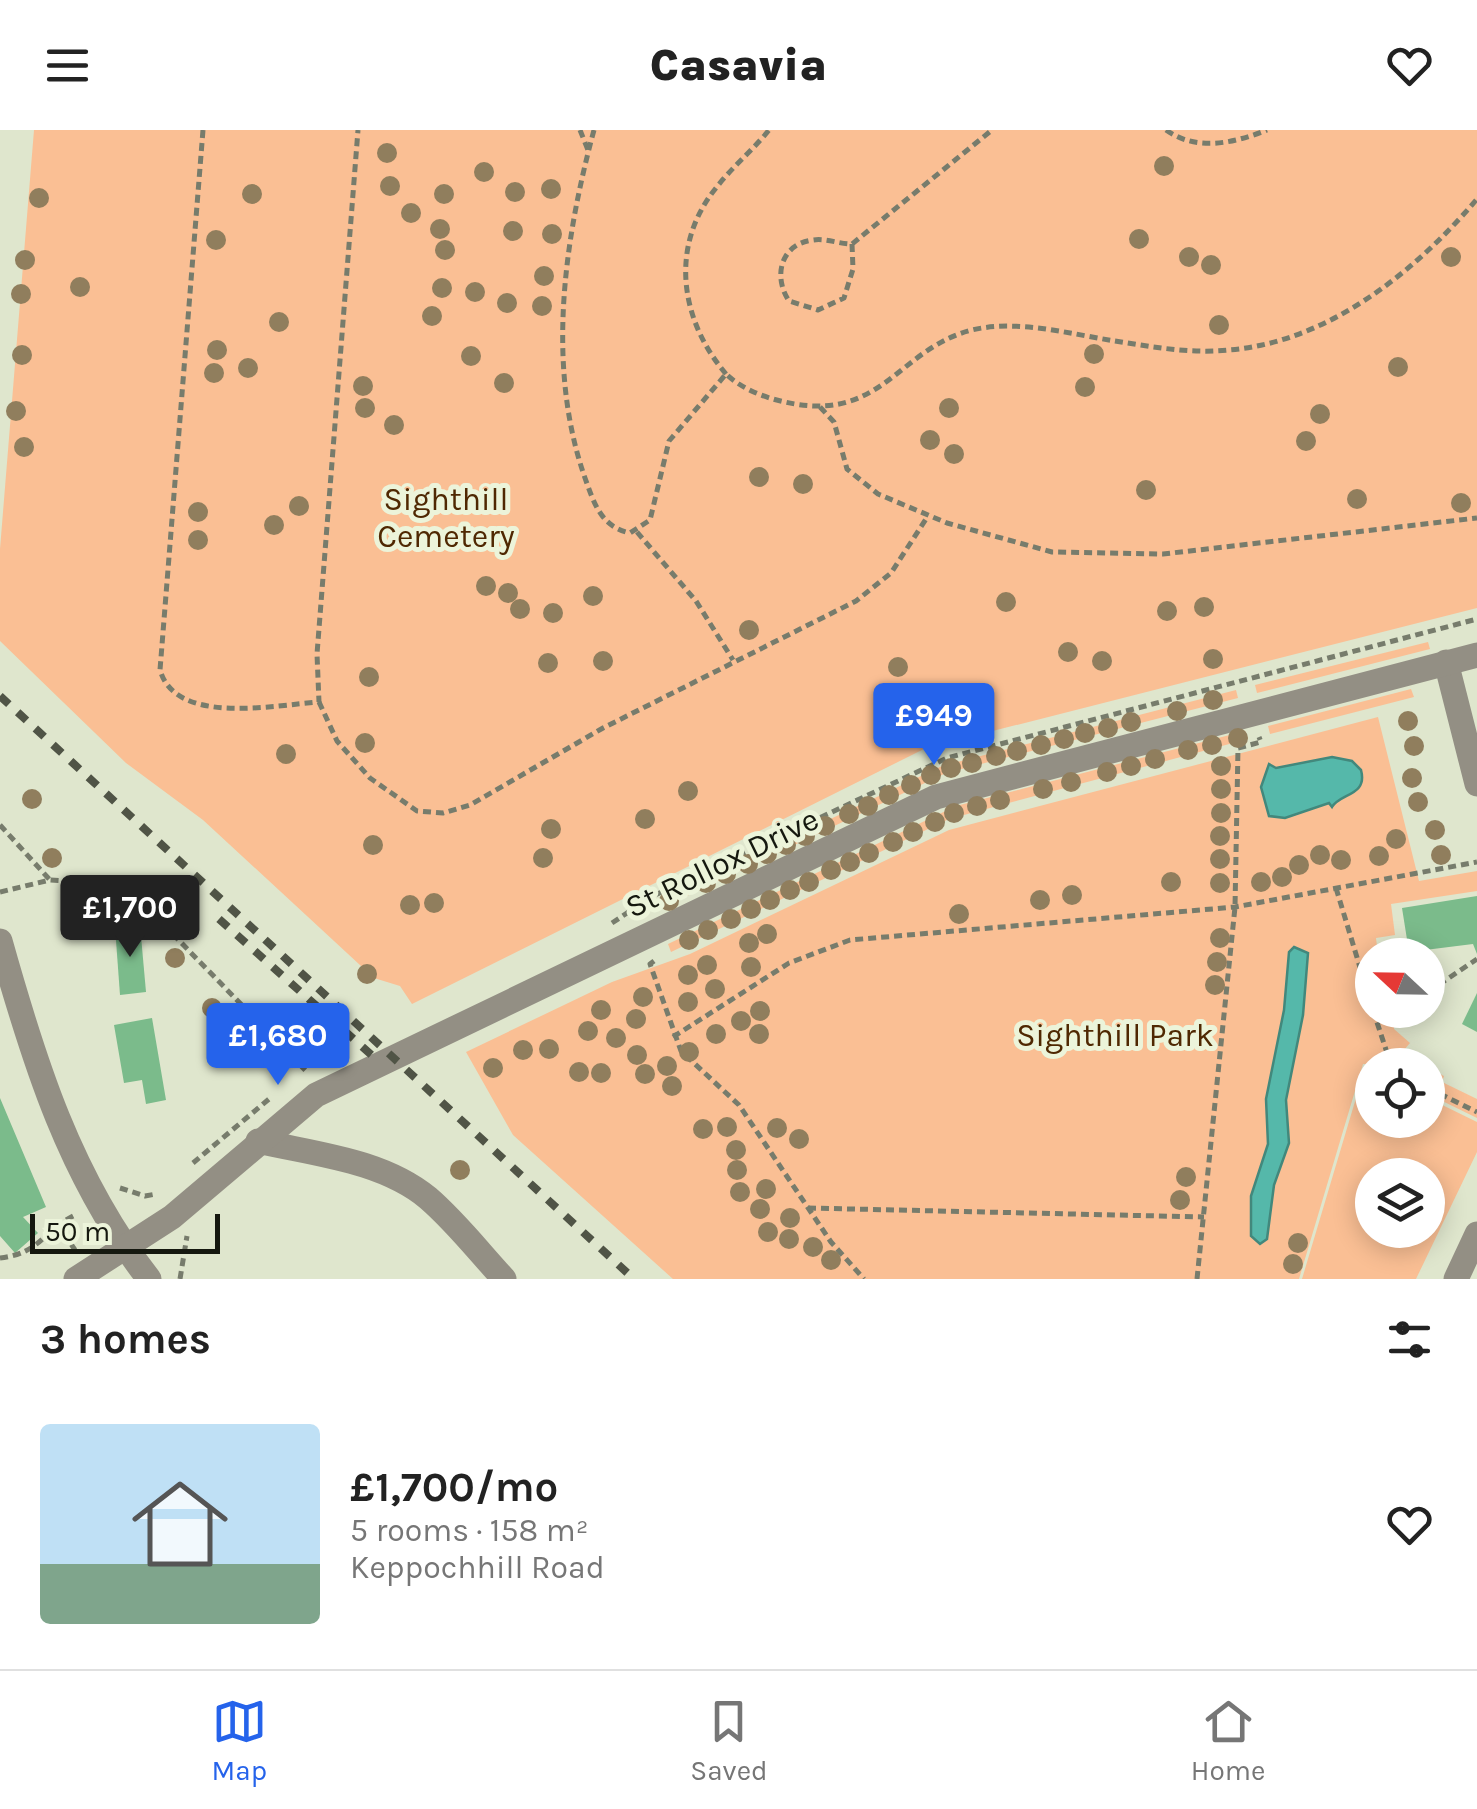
<!DOCTYPE html>
<meta charset="utf-8">
<style>
:root{--surface:#fff;--page:#f2f2f2;--text:#222;--muted:#767676;--line:#e0e0e0;--accent:#2563eb}
body{margin:0;font-family:Karla,sans-serif;background:var(--page);color:var(--text);height:100vh;display:flex;flex-direction:column;font-size:38px;white-space:nowrap}
*{box-sizing:border-box;margin:0}
p{font-size:32px;color:var(--muted)}
.icon{flex:none;width:55px;height:55px;fill:none;stroke:currentColor;stroke-width:2;stroke-linecap:round;stroke-linejoin:round}
.map{position:relative;height:1149px;overflow:hidden}
.side{display:flex;flex-direction:column;background:var(--surface);flex:1}
.side>*{flex:none}
.needle{width:65px;rotate:292deg}
.tools{position:absolute;left:1355px;top:808px;display:grid;gap:20px}
.tools a{display:grid;place-items:center;width:90px;height:90px;border-radius:50%;background:var(--surface);box-shadow:0 5px 25px #0003;font-size:50px}
.scale{position:absolute;left:30px;bottom:25px;width:190px;box-sizing:border-box;padding-left:10px;border:5px solid #15180f;border-top:0;font-size:28px;line-height:35px;white-space:nowrap;color:#15180f;-webkit-text-stroke:8px #ecf4da;paint-order:stroke}
.price{position:absolute;translate:-50% -85px;padding:0 22px;border-radius:10px;background:var(--accent);color:#fff;font-size:32px;line-height:65px;filter:drop-shadow(0 2px 5px #0008)}
.price::after{content:'';position:absolute;left:50%;top:60px;width:30px;height:22px;margin-left:-15px;background:inherit;clip-path:polygon(0 0,100% 0,50% 100%)}
.price.on{background:#222;color:#fff}
ul{padding:0;list-style:none}
li{display:flex;align-items:center;gap:30px;height:250px;padding:0 40px}
li+li{border-top:2px solid var(--line)}
li span{display:grid;place-items:center;flex:none;width:280px;height:200px;border-radius:10px;color:#555}
li>.icon{margin-inline-start:auto}
span .icon{width:120px;height:120px;fill:#fffc;stroke-width:1}
li b{font-size:42px}
h2{display:flex;justify-content:space-between;align-items:center;height:120px;padding:0 40px;font-size:42px}
header{display:flex;justify-content:space-between;align-items:center;height:130px;padding:0 40px;background:var(--surface);font-size:45px;font-weight:800}
.dock{display:flex;justify-content:space-around;align-items:center;height:140px;border-top:2px solid var(--line);background:var(--surface);font-size:28px;color:var(--muted)}
.dock a{display:grid;justify-items:center;gap:5px}
.dock .on{color:var(--accent)}
.map>svg:first-child{display:block}
.green{fill:#fabf94;fill-rule:evenodd}
.water{fill:#55b8aa;stroke:#42887c;stroke-width:2.5}
.building{fill:#7bbb8b}
.lines{fill:none;stroke-linecap:round;stroke-linejoin:round}
.path{stroke:#777c6c;stroke-width:5;stroke-dasharray:8 5;stroke-linecap:butt}
.minor{stroke:#938f84;stroke-width:25}
.rail{stroke:#505446;stroke-width:8;stroke-dasharray:12 12;stroke-linecap:butt}
.tree{fill:#907e5d}
.labels{text-anchor:middle;dominant-baseline:central;stroke-width:10;stroke-linejoin:round;paint-order:stroke}
.park-label{font-size:32px;fill:#4f2802;stroke:#ecf4da}
.street-label{font-size:32px;fill:#15180f;stroke:#ecf4da}
</style>
<header><svg class="icon" aria-label="menu" viewBox="0 0 24 24"><path d="M4 6h16M4 12h16M4 18h16"/></svg>Casavia<svg class="icon" aria-label="heart" viewBox="0 0 24 24"><path d="M12 20l-8-8c-3-5 5-10 8-4 3-6 11-1 8 4z"/></svg></header>
<div class="map">
<svg width="1477" height="1149" viewBox="0 0 1477 1149">
<rect width="100%" height="100%" fill="#dfe6cd"/>
<g class="green">
<path d="M34,0H1477V478L926,618L412,874L400,856L374,848L203,690L126,633L0,511V419Z"/>
<path d="M1428,512L1430,519L1257,563L1255,555Z"/>
<path d="M1411,559L1414,567L1270,604L1268,596Z"/>
<path d="M1236,560L1238,568L946,643L653,782L649,775L942,636Z"/>
<path d="M1378,587L1419,751L1477,741V761L1391,774L1395,805L1376,808L1378,825H1372V880H1394V899L1410,913L1404,920L1422,935L1363,934L1299,1149H673L513,1005L466,922L612,852L690,824L949,700Z"/>
<path d="M1245,601L1248,609L949,689L671,822L668,814L956,676Z"/>
<path d="M1365,938L1372,941V990H1428V968L1477,992V1022L1416,1149H1302ZM1372,1045H1428V1100H1372Z"/>
<path d="M1428,938L1444,946L1442,952L1477,969V988L1428,964Z"/>
</g>
<g class="water">
<path d="M1332,627L1352,631L1361,640C1368,666 1340,663 1332,677L1329,673L1285,688L1269,686L1261,657L1269,634L1276,638Z"/>
<path d="M1294,817L1308,823L1303,885L1286,970L1289,1013L1274,1055L1267,1109L1260,1114L1251,1106V1066L1268,1014L1266,969L1284,880L1289,822Z"/>
</g>
<g class="building">
<path d="M1477,766V824L1473,814L1409,822L1402,778Z"/>
<path d="M140,795L146,862L120,865L115,797Z"/>
<path d="M1477,863V902L1462,894Z"/>
<path d="M152,888L166,970L146,974L142,950L124,953L114,895Z"/>
<path d="M0,968L46,1077L23,1087L38,1103L15,1123L0,1106Z"/>
</g>
<g class="lines">
<g class="path">
<path d="M203,0L160,540C176,596 274,575 319,572L317,524L358,0"/>
<path d="M580,0L588,20"/>
<path d="M594,0C564,111 546,237 585,348C594,373 601,397 630,403L650,390L669,311L726,244C744,261 771,270 795,274C883,289 900,218 972,200C1018,189 1070,204 1115,211C1153,217 1191,224 1229,220C1328,212 1415,142 1477,69"/>
<path d="M1166,0C1197,22 1234,13 1267,0"/>
<path d="M852,114L853,139L844,168L818,180L789,171C773,147 780,114 813,110C826,108 839,114 852,114L992,0"/>
<path d="M726,244C680,190 669,116 716,58C732,37 753,20 769,0"/>
<path d="M820,277L834,292L847,339L878,364L947,393L1052,422L1163,424L1477,388"/>
<path d="M637,402L696,471L733,530"/>
<path d="M319,572L337,611L370,648L417,681L443,683L470,675L603,598L856,471L891,443L928,386"/>
<path d="M0,695L50,750"/>
<path d="M1336,758L1372,877"/>
<path d="M0,762L50,750L125,755L306,941"/>
<path d="M612,793L651,767L947,628L1477,489"/>
<path d="M654,831L650,834L681,921L739,975L831,1112L864,1149"/>
<path d="M1428,862L1477,829"/>
<path d="M1373,880L1391,935"/>
<path d="M673,907L789,833L850,810L1235,777L1477,732"/>
<path d="M1428,958L1477,982"/>
<path d="M193,1033L269,969"/>
<path d="M120,1058L145,1066L156,1064"/>
<path d="M808,1078L1204,1087"/>
<path d="M57,1093L75,1120"/>
<path d="M0,1128C42,1123 41,1101 77,1084"/>
<path d="M180,1149L187,1106"/>
<path d="M1197,1149L1235,777L1238,618L1261,612L1259,607"/>
</g>
<g class="minor">
<path d="M1446,532L1477,654"/>
<path d="M0,811C34,932 70,1048 149,1149"/>
<path d="M258,1011C314,1024 382,1030 428,1068C456,1092 479,1122 504,1149"/>
<path d="M76,1149L172,1087L316,965L936,667L1477,525"/>
<path d="M1456,1149L1477,1104"/>
</g>
<g class="rail">
<path d="M0,566L634,1149"/>
<path d="M219,789L376,929"/>
</g>
</g>
<g class="tree">
<circle cx="387" cy="23" r="10"/>
<circle cx="1164" cy="36" r="10"/>
<circle cx="484" cy="42" r="10"/>
<circle cx="390" cy="56" r="10"/>
<circle cx="551" cy="59" r="10"/>
<circle cx="515" cy="62" r="10"/>
<circle cx="252" cy="64" r="10"/>
<circle cx="444" cy="64" r="10"/>
<circle cx="39" cy="68" r="10"/>
<circle cx="411" cy="83" r="10"/>
<circle cx="440" cy="99" r="10"/>
<circle cx="513" cy="101" r="10"/>
<circle cx="552" cy="104" r="10"/>
<circle cx="1139" cy="109" r="10"/>
<circle cx="216" cy="110" r="10"/>
<circle cx="445" cy="120" r="10"/>
<circle cx="1189" cy="127" r="10"/>
<circle cx="1451" cy="127" r="10"/>
<circle cx="25" cy="130" r="10"/>
<circle cx="1211" cy="135" r="10"/>
<circle cx="544" cy="146" r="10"/>
<circle cx="80" cy="157" r="10"/>
<circle cx="442" cy="158" r="10"/>
<circle cx="475" cy="162" r="10"/>
<circle cx="21" cy="164" r="10"/>
<circle cx="507" cy="173" r="10"/>
<circle cx="542" cy="176" r="10"/>
<circle cx="432" cy="186" r="10"/>
<circle cx="279" cy="192" r="10"/>
<circle cx="1219" cy="195" r="10"/>
<circle cx="217" cy="220" r="10"/>
<circle cx="1094" cy="224" r="10"/>
<circle cx="22" cy="225" r="10"/>
<circle cx="471" cy="226" r="10"/>
<circle cx="1398" cy="237" r="10"/>
<circle cx="248" cy="238" r="10"/>
<circle cx="214" cy="243" r="10"/>
<circle cx="504" cy="253" r="10"/>
<circle cx="363" cy="256" r="10"/>
<circle cx="1085" cy="257" r="10"/>
<circle cx="365" cy="278" r="10"/>
<circle cx="949" cy="278" r="10"/>
<circle cx="16" cy="281" r="10"/>
<circle cx="1320" cy="284" r="10"/>
<circle cx="394" cy="295" r="10"/>
<circle cx="930" cy="310" r="10"/>
<circle cx="1306" cy="311" r="10"/>
<circle cx="24" cy="317" r="10"/>
<circle cx="954" cy="324" r="10"/>
<circle cx="759" cy="347" r="10"/>
<circle cx="803" cy="354" r="10"/>
<circle cx="1146" cy="360" r="10"/>
<circle cx="1357" cy="369" r="10"/>
<circle cx="1461" cy="373" r="10"/>
<circle cx="299" cy="376" r="10"/>
<circle cx="198" cy="382" r="10"/>
<circle cx="274" cy="395" r="10"/>
<circle cx="198" cy="410" r="10"/>
<circle cx="486" cy="456" r="10"/>
<circle cx="508" cy="463" r="10"/>
<circle cx="593" cy="466" r="10"/>
<circle cx="1006" cy="472" r="10"/>
<circle cx="1204" cy="477" r="10"/>
<circle cx="520" cy="479" r="10"/>
<circle cx="1167" cy="481" r="10"/>
<circle cx="553" cy="483" r="10"/>
<circle cx="749" cy="500" r="10"/>
<circle cx="1068" cy="522" r="10"/>
<circle cx="1213" cy="529" r="10"/>
<circle cx="603" cy="531" r="10"/>
<circle cx="1102" cy="531" r="10"/>
<circle cx="548" cy="533" r="10"/>
<circle cx="898" cy="537" r="10"/>
<circle cx="369" cy="547" r="10"/>
<circle cx="1213" cy="570" r="10"/>
<circle cx="1177" cy="581" r="10"/>
<circle cx="1408" cy="591" r="10"/>
<circle cx="1131" cy="592" r="10"/>
<circle cx="1108" cy="598" r="10"/>
<circle cx="1085" cy="603" r="10"/>
<circle cx="1238" cy="608" r="10"/>
<circle cx="1064" cy="609" r="10"/>
<circle cx="365" cy="613" r="10"/>
<circle cx="1041" cy="615" r="10"/>
<circle cx="1212" cy="615" r="10"/>
<circle cx="1414" cy="616" r="10"/>
<circle cx="1188" cy="620" r="10"/>
<circle cx="1017" cy="621" r="10"/>
<circle cx="286" cy="624" r="10"/>
<circle cx="996" cy="626" r="10"/>
<circle cx="1155" cy="629" r="10"/>
<circle cx="972" cy="633" r="10"/>
<circle cx="1131" cy="636" r="10"/>
<circle cx="1221" cy="636" r="10"/>
<circle cx="951" cy="638" r="10"/>
<circle cx="1107" cy="642" r="10"/>
<circle cx="931" cy="645" r="10"/>
<circle cx="1412" cy="648" r="10"/>
<circle cx="1071" cy="652" r="10"/>
<circle cx="911" cy="655" r="10"/>
<circle cx="1043" cy="659" r="10"/>
<circle cx="1221" cy="659" r="10"/>
<circle cx="688" cy="661" r="10"/>
<circle cx="889" cy="665" r="10"/>
<circle cx="32" cy="669" r="10"/>
<circle cx="1000" cy="670" r="10"/>
<circle cx="1418" cy="672" r="10"/>
<circle cx="868" cy="676" r="10"/>
<circle cx="977" cy="676" r="10"/>
<circle cx="954" cy="683" r="10"/>
<circle cx="1221" cy="683" r="10"/>
<circle cx="849" cy="684" r="10"/>
<circle cx="645" cy="689" r="10"/>
<circle cx="935" cy="692" r="10"/>
<circle cx="825" cy="696" r="10"/>
<circle cx="551" cy="699" r="10"/>
<circle cx="1435" cy="700" r="10"/>
<circle cx="913" cy="702" r="10"/>
<circle cx="805" cy="706" r="10"/>
<circle cx="1220" cy="706" r="10"/>
<circle cx="1396" cy="709" r="10"/>
<circle cx="893" cy="712" r="10"/>
<circle cx="373" cy="715" r="10"/>
<circle cx="786" cy="715" r="10"/>
<circle cx="869" cy="723" r="10"/>
<circle cx="767" cy="724" r="10"/>
<circle cx="1320" cy="725" r="10"/>
<circle cx="1441" cy="725" r="10"/>
<circle cx="1379" cy="726" r="10"/>
<circle cx="52" cy="728" r="10"/>
<circle cx="543" cy="728" r="10"/>
<circle cx="1220" cy="729" r="10"/>
<circle cx="1341" cy="730" r="10"/>
<circle cx="850" cy="732" r="10"/>
<circle cx="748" cy="734" r="10"/>
<circle cx="1299" cy="735" r="10"/>
<circle cx="831" cy="740" r="10"/>
<circle cx="726" cy="744" r="10"/>
<circle cx="1282" cy="747" r="10"/>
<circle cx="809" cy="752" r="10"/>
<circle cx="1171" cy="752" r="10"/>
<circle cx="1261" cy="752" r="10"/>
<circle cx="706" cy="753" r="10"/>
<circle cx="1220" cy="753" r="10"/>
<circle cx="790" cy="760" r="10"/>
<circle cx="1072" cy="765" r="10"/>
<circle cx="770" cy="770" r="10"/>
<circle cx="1040" cy="770" r="10"/>
<circle cx="669" cy="771" r="10"/>
<circle cx="434" cy="773" r="10"/>
<circle cx="410" cy="775" r="10"/>
<circle cx="751" cy="779" r="10"/>
<circle cx="959" cy="784" r="10"/>
<circle cx="731" cy="789" r="10"/>
<circle cx="708" cy="800" r="10"/>
<circle cx="767" cy="804" r="10"/>
<circle cx="1220" cy="808" r="10"/>
<circle cx="689" cy="810" r="10"/>
<circle cx="749" cy="813" r="10"/>
<circle cx="175" cy="828" r="10"/>
<circle cx="1217" cy="832" r="10"/>
<circle cx="707" cy="835" r="10"/>
<circle cx="751" cy="837" r="10"/>
<circle cx="367" cy="844" r="10"/>
<circle cx="688" cy="845" r="10"/>
<circle cx="1215" cy="855" r="10"/>
<circle cx="715" cy="859" r="10"/>
<circle cx="643" cy="867" r="10"/>
<circle cx="688" cy="872" r="10"/>
<circle cx="212" cy="878" r="10"/>
<circle cx="601" cy="880" r="10"/>
<circle cx="760" cy="881" r="10"/>
<circle cx="636" cy="889" r="10"/>
<circle cx="741" cy="891" r="10"/>
<circle cx="588" cy="901" r="10"/>
<circle cx="716" cy="904" r="10"/>
<circle cx="759" cy="904" r="10"/>
<circle cx="616" cy="908" r="10"/>
<circle cx="549" cy="919" r="10"/>
<circle cx="523" cy="920" r="10"/>
<circle cx="689" cy="922" r="10"/>
<circle cx="637" cy="925" r="10"/>
<circle cx="667" cy="936" r="10"/>
<circle cx="493" cy="938" r="10"/>
<circle cx="579" cy="942" r="10"/>
<circle cx="601" cy="943" r="10"/>
<circle cx="645" cy="944" r="10"/>
<circle cx="672" cy="956" r="10"/>
<circle cx="727" cy="997" r="10"/>
<circle cx="777" cy="998" r="10"/>
<circle cx="703" cy="999" r="10"/>
<circle cx="799" cy="1009" r="10"/>
<circle cx="736" cy="1020" r="10"/>
<circle cx="460" cy="1040" r="10"/>
<circle cx="737" cy="1040" r="10"/>
<circle cx="1186" cy="1047" r="10"/>
<circle cx="766" cy="1059" r="10"/>
<circle cx="740" cy="1062" r="10"/>
<circle cx="1180" cy="1070" r="10"/>
<circle cx="760" cy="1079" r="10"/>
<circle cx="790" cy="1088" r="10"/>
<circle cx="768" cy="1102" r="10"/>
<circle cx="789" cy="1109" r="10"/>
<circle cx="1298" cy="1113" r="10"/>
<circle cx="813" cy="1117" r="10"/>
<circle cx="831" cy="1130" r="10"/>
<circle cx="1293" cy="1134" r="10"/>
</g>
<g class="labels">
<g class="park-label">
<text x="446" y="369">Sighthill<tspan x="446" dy="37">Cemetery</tspan></text>
<text x="1115" y="905">Sighthill Park</text>
</g>
<g class="street-label">
<text transform="translate(722 733) rotate(-26)">St Rollox Drive</text>
</g>
</g>
</svg>
<div class="tools">
<a><svg class="needle" viewBox="-14 -14 28 28"><path d="M0-13l5 13h-10z" fill="#e53935"/><path d="M0 13l5-13h-10z" fill="#767676"/></svg></a>
<a><svg class="icon" aria-label="locate" viewBox="0 0 24 24"><circle cx="12" cy="12" r="6"/><path d="M12 2v4M12 18v4M2 12h4M18 12h4"/></svg></a>
<a><svg class="icon" aria-label="layers" viewBox="0 0 24 24"><path d="M12 4l9 5-9 5-9-5zM3 14l9 5 9-5"/></svg></a>
</div>
<div class="scale">50 m</div>
<b class="price" style="left:934px;top:638px">£949</b>
<b class="price on" style="left:130px;top:830px">£1,700</b>
<b class="price" style="left:278px;top:958px">£1,680</b>
</div>
<section class="side">
<h2>3 homes<svg class="icon" aria-label="filters" viewBox="0 0 24 24"><path d="M4 7h16M4 17h16"/><circle cx="9" cy="7" r="2"/><circle cx="15" cy="17" r="2"/></svg></h2>
<ul>
<li><span style="background:linear-gradient(#bfe0f5 70%,#7fa58c 0)"><svg class="icon" aria-label="home" viewBox="0 0 24 24"><path d="M3 11l9-7 9 7M6 9v11h12V9"/></svg></span><div><b>£1,700/mo</b><p>5 rooms · 158 m²</p><p>Keppochhill Road</p></div><svg class="icon" aria-label="heart" viewBox="0 0 24 24"><path d="M12 20l-8-8c-3-5 5-10 8-4 3-6 11-1 8 4z"/></svg></li>
</ul>
</section>
<nav class="dock">
<a class="on"><svg class="icon" aria-label="map" viewBox="0 0 24 24"><path d="M3 6l6-2 6 2 6-2v14l-6 2-6-2-6 2zM9 4v14M15 6v14"/></svg>Map</a>
<a><svg class="icon" aria-label="saved" viewBox="0 0 24 24"><path d="M7 4h10v16l-5-4-5 4z"/></svg>Saved</a>
<a><svg class="icon" aria-label="home" viewBox="0 0 24 24"><path d="M3 11l9-7 9 7M6 9v11h12V9"/></svg>Home</a>
</nav>
